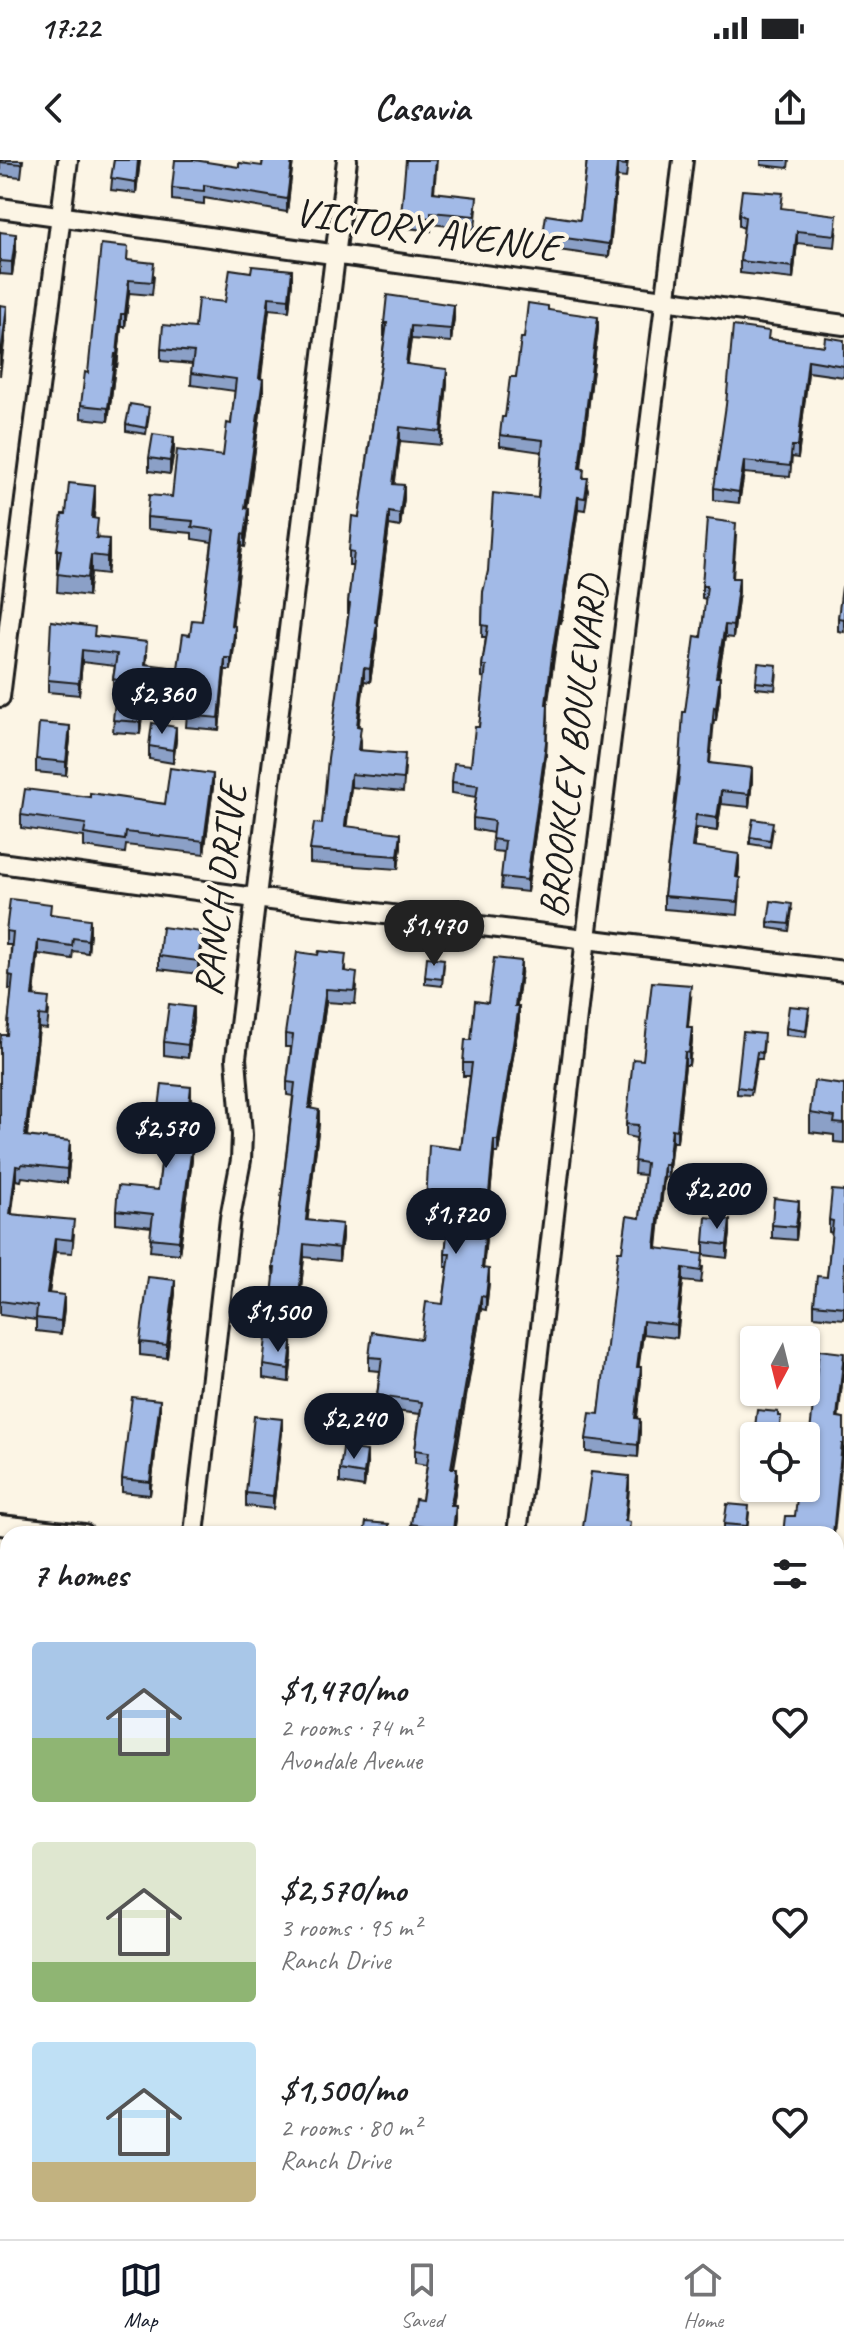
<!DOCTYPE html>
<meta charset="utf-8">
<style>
:root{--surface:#fff;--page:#f2f2f2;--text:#202124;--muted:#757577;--line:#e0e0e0;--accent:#111827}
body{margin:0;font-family:Caveat,sans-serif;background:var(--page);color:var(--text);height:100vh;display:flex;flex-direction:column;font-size:30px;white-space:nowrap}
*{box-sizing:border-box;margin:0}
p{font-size:26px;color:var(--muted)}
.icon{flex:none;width:44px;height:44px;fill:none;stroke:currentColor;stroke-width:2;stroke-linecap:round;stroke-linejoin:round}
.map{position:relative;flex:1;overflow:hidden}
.side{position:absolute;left:0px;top:1366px;width:844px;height:714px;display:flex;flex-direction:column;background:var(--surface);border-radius:24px 24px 0 0;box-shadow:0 2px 6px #0004}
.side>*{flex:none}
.needle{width:52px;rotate:187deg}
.buttons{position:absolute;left:740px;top:1166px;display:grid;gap:16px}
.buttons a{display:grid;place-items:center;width:80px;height:80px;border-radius:8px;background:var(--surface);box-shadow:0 2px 6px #0004;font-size:40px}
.price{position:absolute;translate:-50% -68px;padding:0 18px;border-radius:28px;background:var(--accent);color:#fff;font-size:26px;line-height:52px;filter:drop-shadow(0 2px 4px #0008)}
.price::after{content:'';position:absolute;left:50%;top:48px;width:24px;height:18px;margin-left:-12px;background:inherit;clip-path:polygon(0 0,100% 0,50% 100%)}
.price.current{background:#222;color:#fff}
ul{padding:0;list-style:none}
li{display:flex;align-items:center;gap:24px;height:200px;padding:0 32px}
li span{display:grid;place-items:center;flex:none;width:224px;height:160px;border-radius:8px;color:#555}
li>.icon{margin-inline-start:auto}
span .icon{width:96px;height:96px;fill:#fffc;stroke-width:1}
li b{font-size:34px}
h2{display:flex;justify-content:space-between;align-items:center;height:96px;padding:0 32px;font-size:34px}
.status{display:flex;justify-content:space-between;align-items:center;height:56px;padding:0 40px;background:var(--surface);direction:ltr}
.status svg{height:22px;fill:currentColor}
header{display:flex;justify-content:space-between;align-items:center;height:104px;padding:0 32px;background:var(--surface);font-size:36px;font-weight:700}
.tab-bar{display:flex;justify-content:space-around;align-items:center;height:112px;border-top:2px solid var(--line);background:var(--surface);font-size:22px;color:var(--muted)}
.tab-bar a{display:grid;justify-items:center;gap:4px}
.tab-bar .current{color:var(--accent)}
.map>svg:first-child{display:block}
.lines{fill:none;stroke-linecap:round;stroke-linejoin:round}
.service-casing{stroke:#1c1c1c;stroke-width:15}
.minor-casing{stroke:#1c1c1c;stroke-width:24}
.secondary-casing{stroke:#1c1c1c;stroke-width:32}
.service{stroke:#fcf5e5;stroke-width:9}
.minor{stroke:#fcf5e5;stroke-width:18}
.secondary{stroke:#fcf5e5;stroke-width:26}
.wall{fill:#8ba0c7;stroke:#1c1c1c;stroke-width:2}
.shaded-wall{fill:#7182a2;stroke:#1c1c1c;stroke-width:2}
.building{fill:#a2bae7;stroke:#1c1c1c;stroke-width:2}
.labels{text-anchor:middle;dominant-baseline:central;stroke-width:8;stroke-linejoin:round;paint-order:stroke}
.street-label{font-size:40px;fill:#1c1c1c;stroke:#fcf5e5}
</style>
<div class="status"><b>17:22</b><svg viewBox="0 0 49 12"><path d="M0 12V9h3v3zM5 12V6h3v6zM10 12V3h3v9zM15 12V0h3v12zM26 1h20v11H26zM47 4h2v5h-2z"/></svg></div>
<header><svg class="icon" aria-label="back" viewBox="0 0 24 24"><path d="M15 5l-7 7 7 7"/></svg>Casavia<svg class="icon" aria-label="share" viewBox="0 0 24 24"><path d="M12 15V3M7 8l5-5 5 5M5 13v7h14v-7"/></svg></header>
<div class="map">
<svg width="844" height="2079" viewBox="0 0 844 2079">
<rect width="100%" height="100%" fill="#fcf5e5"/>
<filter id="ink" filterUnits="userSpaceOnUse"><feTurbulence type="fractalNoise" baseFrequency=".0125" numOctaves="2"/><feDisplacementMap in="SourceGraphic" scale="16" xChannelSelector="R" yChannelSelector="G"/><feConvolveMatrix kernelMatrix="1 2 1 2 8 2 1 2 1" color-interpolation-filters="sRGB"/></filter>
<g filter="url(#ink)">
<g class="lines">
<g class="service-casing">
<path id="service" d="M645,2079L646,2072"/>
</g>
<g class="minor-casing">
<g id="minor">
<path d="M0,48L844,165"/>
<path d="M0,537L68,0"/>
<path d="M0,703L255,738L844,811"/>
<path d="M0,1365L84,1374"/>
<path d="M194,1374L230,1058L241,1000L242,975L236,898L347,0"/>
<path d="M517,1374L586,778L683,0"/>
<path d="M836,1465L844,1466"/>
<path d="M836,1734L844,1666"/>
<path d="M87,2079L88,2072"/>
<path d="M795,2079L796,2072"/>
</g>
</g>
<g class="secondary-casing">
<g id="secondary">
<path d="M0,2020L8,2021"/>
<path d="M0,2055L8,2056"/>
<path d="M133,2072L184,2079"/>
<path d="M436,2072L494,2079"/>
</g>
</g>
<use href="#service" class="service"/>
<use href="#minor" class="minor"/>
<use href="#secondary" class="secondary"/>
</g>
<g class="wall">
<path d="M0,0H23L21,17L0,15Z"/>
<path d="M114,0H140L136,33L111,30Z"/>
<path d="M263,0H293L287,52L204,38V44L172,40V28L239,7L262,6Z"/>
<path d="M437,0L434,32L477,49L475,69L431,64V71L401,67V55Z"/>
<path d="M587,0H628L626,18L617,17L609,97L543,88V75L580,60Z"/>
<path d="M761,0H789L788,8L761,5Z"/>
<path d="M783,49L837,67L835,87L797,83L793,119L740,113V101L744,68L739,66V54Z"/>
<path d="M0,72L16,87L12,115L0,114Z"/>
<path d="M128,100L154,116L152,135L129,133L125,167H121L117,207H115L108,261L81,258V245L88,213Z"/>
<path d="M292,122L289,151L269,149L261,218L263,231L247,349L249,361L245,387L242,386L232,466L235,478L231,510H225L219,570L186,567L188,538L144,534L140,574L113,572L116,532L113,531V519L115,506L82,502L79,535L48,532V520L95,476L147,494L146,505L178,508L190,475L202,461L212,382L192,379V373L147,369V357L223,296L231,264L235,231L191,225L192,204L161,201V189L195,168L225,142Z"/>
<path d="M548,150L598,169L581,308L588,330L585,350L578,349L561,463H559L553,500L547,544L548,556L546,595L527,732L501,729L504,692L492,691L493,673L473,669V658L476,637L452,633V622L471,605L479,567L485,518L482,517V506L486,477H482L483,432L538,338L542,292L500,286V275L516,217L524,178Z"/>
<path d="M454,158L451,182L411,179L407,204L447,223L441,285L400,281L394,324L404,338L400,367L389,365L376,463L377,476L370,522L364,521L358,566L361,580L360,590L405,608L403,632L351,627L346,667L401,686L398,709L310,703V690L322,664L348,457V443L353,405H349V391L359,357L385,176H384V163Z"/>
<path d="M769,179L824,186L844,180V217L808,212L798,298L792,297L790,317L744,313L739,343L714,340V328Z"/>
<path d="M149,254L146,274L126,271V264Z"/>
<path d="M174,290L170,314L149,311V298Z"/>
<path d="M95,343L94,358L98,378L109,397L107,414L91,412L88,436L57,432L58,408H57V390L66,354Z"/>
<path d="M736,376L733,418L739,431L733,478L725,477L718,517L720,530L716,560H714L710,603L752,621L749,647L721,644L717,671L696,668L694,688L739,707L738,717L740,730L738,755L664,749V736L685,552L701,477L706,439L702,438V426Z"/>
<path d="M844,427V472L838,471V458Z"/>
<path d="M777,512L775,530L756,528V522Z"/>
<path d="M70,579L66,615L36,612V599Z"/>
<path d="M176,580L173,603L149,599V586Z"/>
<path d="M213,627L204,694L126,685L125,693L84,687V677L21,668V655L90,637L165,644Z"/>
<path d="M773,668L770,687L750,684V677Z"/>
<path d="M792,750L789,771L768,768V762Z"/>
<path d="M51,754L90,773L88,793L73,791L72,799L38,794L34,836L49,851L47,869L39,868L27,976L70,995L67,1023L22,1017L21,1021L16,1020L11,1054L74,1074L72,1093L55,1092L49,1133L64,1148L61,1174L36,1171V1160L0,1155V882L7,875L12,829H9L11,785H6V771Z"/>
<path d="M202,785L198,814L159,809V796Z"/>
<path d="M444,805L442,826L425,824V817Z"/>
<path d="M346,807V812L357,826L355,844L326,842L311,949L319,963L307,1060L342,1077L339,1101L304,1097L298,1160L271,1157L274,1121L273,1108L293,936L287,935V922L291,887H285V874Z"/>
<path d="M521,814L516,846L519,859L498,993H494L483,1108L489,1122L486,1150L481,1149L454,1308L457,1321L453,1345L456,1358L454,1374H411V1364L422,1340L427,1305L415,1303V1290L420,1254L377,1249V1236L380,1211L369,1210V1197L421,1179L443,1144L448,1107H445V1094L449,1059L426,1057V1044L461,989L470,916H463V903L471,880L488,843Z"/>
<path d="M691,838L688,867L692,880L689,905H685L677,982H672L668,1018L664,1017L657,1088L703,1107L701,1123L683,1121L677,1178L643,1174L638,1207L641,1220L637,1258L640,1271L638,1297L586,1292V1279L599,1254L622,1091L640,1058L645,1015L634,1014L636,978L626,976V964L643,900Z"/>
<path d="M809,855L806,877L786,875V868Z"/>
<path d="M193,860L188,898L164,895V882Z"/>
<path d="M764,881L762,899H757L751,935L737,934V927Z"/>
<path d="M844,925V983L834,982V975L810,972V953Z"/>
<path d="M191,940L185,986L192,1000L179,1094L150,1091L152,1067L116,1063V1050L158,1030L164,978L157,977V964Z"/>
<path d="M844,1031V1159L814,1156V1144L827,1117L832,1073L829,1072V1060Z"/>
<path d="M799,1054L796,1080L772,1078V1065Z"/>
<path d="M730,1073L727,1098L704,1095V1082Z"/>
<path d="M175,1133L167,1198L140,1195V1182Z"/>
<path d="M292,1195L289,1222L263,1218V1205Z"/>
<path d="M844,1206L838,1257L844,1258V1297H842L795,1356L806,1328Z"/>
<path d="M160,1253L150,1335L122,1332V1319Z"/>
<path d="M282,1272L273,1349L246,1346V1333Z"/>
<path d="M367,1304L364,1327L340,1323V1310Z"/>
<path d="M749,1353L747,1372L724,1370V1364Z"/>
<path d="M8,1394V1420L1,1419V1413Z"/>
<path d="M0,1440H8V1470L0,1469Z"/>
</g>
<g class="shaded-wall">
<path d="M138,0H140L136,33V22Z"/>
<path d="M292,0H293L287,52V39Z"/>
<path d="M617,4V17L609,97V84Z"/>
<path d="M797,71V83L793,119V107Z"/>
<path d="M16,74V87L12,115V102Z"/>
<path d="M292,110V122L289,151V139Z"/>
<path d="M129,120V133L125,167V154Z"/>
<path d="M269,137V149L259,230V218Z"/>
<path d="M454,145V158L451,182V169Z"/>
<path d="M7,146V159L0,216V203Z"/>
<path d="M121,154V167L117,207V194Z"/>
<path d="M598,157V169L579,320V308Z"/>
<path d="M411,166V179L406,217V204Z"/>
<path d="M115,194V207L108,261V248Z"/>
<path d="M808,200V212L798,298V286Z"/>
<path d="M447,209V223L441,285V272Z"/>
<path d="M263,219V231L245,360V348Z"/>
<path d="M400,267V281L393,337V324Z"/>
<path d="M174,277V290L170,314V301Z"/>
<path d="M744,301V313L739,343V332Z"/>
<path d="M404,325V338L400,367V354Z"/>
<path d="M95,326V343L92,376V358Z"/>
<path d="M578,337V349L561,463V452Z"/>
<path d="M249,349V361L245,387V375Z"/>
<path d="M389,352V365L375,476V462Z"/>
<path d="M242,374V386L231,477V465Z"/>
<path d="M109,379V397L107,414V397Z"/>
<path d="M91,395V412L88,436V418Z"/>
<path d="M739,418V431L733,478V466Z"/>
<path d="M559,451V463L546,556V544Z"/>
<path d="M377,463V476L370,522V509Z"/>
<path d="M725,465V477L716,530V517Z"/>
<path d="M235,466V478L231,510V498Z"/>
<path d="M82,490V502L79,535V523Z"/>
<path d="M225,498V510L219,570V558Z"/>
<path d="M364,508V521L357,580V566Z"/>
<path d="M720,517V530L716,560V548Z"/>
<path d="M144,522V534L140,574V562Z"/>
<path d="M548,544L546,595L527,732V720Z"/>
<path d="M70,566V579L66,615V602Z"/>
<path d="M176,567V580L173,603V590Z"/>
<path d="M752,608V621L749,647V634Z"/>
<path d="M213,614V627L204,694V681Z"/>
<path d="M351,614V627L345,680V666Z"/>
<path d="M721,631V644L717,671V658Z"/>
<path d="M401,673V686L398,709V696Z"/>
<path d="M739,694V707L736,730V717Z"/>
<path d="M90,759V773L88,793V780Z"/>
<path d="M202,772V785L198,814V801Z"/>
<path d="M38,781V794L32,850V836Z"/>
<path d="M521,801V814L515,859V846Z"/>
<path d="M326,829V842L309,961V948Z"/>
<path d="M519,846V859L498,993V980Z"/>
<path d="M193,847V860L188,898V885Z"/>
<path d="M39,855V868L25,989V976Z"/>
<path d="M692,867V880L689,905V893Z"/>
<path d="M685,892V905L677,982V970Z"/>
<path d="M191,927V940L184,999V986Z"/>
<path d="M319,950V963L306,1073V1060Z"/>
<path d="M672,969V982L668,1018V1005Z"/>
<path d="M494,980V993L482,1121V1108Z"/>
<path d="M70,981V995L67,1023V1009Z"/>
<path d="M192,987V1000L179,1094V1081Z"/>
<path d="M664,1005V1017L655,1101V1088Z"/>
<path d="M16,1006V1020L10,1067V1054Z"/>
<path d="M799,1041V1054L796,1080V1067Z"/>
<path d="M730,1060V1073L727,1098V1085Z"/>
<path d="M342,1064V1077L339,1101V1088Z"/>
<path d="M55,1078V1092L47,1146V1133Z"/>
<path d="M304,1084V1097L298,1160V1147Z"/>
<path d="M683,1108V1121L677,1178V1165Z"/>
<path d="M489,1109V1122L486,1150V1137Z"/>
<path d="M175,1120V1133L167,1198V1185Z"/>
<path d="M64,1135V1148L61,1174V1161Z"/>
<path d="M481,1136V1149L451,1321V1308Z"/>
<path d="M643,1161V1174L637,1219V1207Z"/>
<path d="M292,1182V1195L289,1222V1209Z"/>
<path d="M844,1193V1206L837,1270V1257Z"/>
<path d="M641,1207V1220L635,1271V1258Z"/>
<path d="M160,1240V1253L150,1335V1322Z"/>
<path d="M282,1259V1272L273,1349V1336Z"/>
<path d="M640,1259V1271L638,1297V1285Z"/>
<path d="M842,1284V1297L834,1374H833Z"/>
<path d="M367,1291V1304L364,1327V1314Z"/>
<path d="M457,1308V1321L451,1358V1345Z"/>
<path d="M629,1316V1329L625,1374V1361Z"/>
<path d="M456,1345V1358L454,1374H453Z"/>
</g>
<g class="building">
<path d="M0,0H22L21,4L0,2Z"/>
<path d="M114,0H138L136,22L111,18Z"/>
<path d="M175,0H194L239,7V3L262,6L263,0H292L287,39L204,25V31L172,28Z"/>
<path d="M406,0H436L433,32L477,37L475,56L431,52V58L401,55Z"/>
<path d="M587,0H626V5L617,4L609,84L543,75L546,55L580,60Z"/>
<path d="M742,30L783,33L781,48L837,55L835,75L797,71L793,107L740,101L745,57L739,54Z"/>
<path d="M0,72L16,74L12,102L0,101Z"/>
<path d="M101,84L128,87L127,100L154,103L152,122L129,120L125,154H121L117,194H115L108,248L81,245L85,212L88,213Z"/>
<path d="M252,106L292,110L289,139L269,137L259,218L263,219L245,348L249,349L245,375L242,374L231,465L235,466L231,498H225L219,558L186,555L189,526L144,522L140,562L113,560L117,520L113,519L117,494L82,490L79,523L48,520L51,461L95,467L94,476L147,482L145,504L178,508L183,474L190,475L192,460L202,461L214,370L192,367L193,361L147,357L149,335L172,337L177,290L223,296L227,263L231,264L236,219L191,213L194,192L161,189L163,165L195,168L198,139L225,142L230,109L251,112Z"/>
<path d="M387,135L454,145L451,169L411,166L406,204L447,209L441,272L400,267L393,324L404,325L400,354L389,352L375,462L377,463L370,509L364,508L357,566L361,567L358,590L405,594L403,619L351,614L345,666L401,673L398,696L310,690L314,663L322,664L328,598L350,444L348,443L354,392L349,391L352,356L359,357L387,163H384Z"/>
<path d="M528,143L548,146V150L598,157L579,308L584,309L583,318H588L585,338L578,337L561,452L559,451L553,488L546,544H548L546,583L527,720L501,717L505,681L492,679L494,661L473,658L478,625L452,622L454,603L471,605L475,567H479L486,506H482L488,466L482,465L483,432L488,411L493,333L538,338L543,280L500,275L502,257H505L510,217H516L521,178H524Z"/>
<path d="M0,145L7,146L0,203Z"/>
<path d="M733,166L769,171L768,179L824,186L825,177L844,180V206L808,200L798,286H792L790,306L744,301L739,332L714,328L726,245Z"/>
<path d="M130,244L149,247L146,268L126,264Z"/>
<path d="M153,274L174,277L170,301L149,298Z"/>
<path d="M69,323L95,326L92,358L98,359L96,378L109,379L107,397L91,395L88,418L57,414L61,390H57L62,354H66Z"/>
<path d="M707,359L736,363L732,418H739L733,466L725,465L716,517H720L716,548L714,547L709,603L752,608L749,634L721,631L717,658L696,655L692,687L739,694L736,717L740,718L738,742L664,736L679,616L683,552H685L695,476L701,477L707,426H702Z"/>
<path d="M842,427H844V459L838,458Z"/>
<path d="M758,503L777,505L775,524L756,522Z"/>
<path d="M39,563L70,566L66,602L36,599Z"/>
<path d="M152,563L176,567L173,590L149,586Z"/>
<path d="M170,608L213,614L204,681L126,672L125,680L84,674L86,664L21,655L25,629L90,637V633L165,644Z"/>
<path d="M753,659L773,662L770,680L750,677Z"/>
<path d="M10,739L51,744L50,754L90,759L88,780L73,778L72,786L38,781L32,836L49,838L47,856L39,855L25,976L70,981L67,1009L22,1004L21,1007L16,1006L10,1054L74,1060L72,1080L55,1078L47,1133L64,1135L61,1161L36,1158L37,1146L0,1141V882L1,875H7L13,816L9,815L13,772L6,771Z"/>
<path d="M771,741L792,744L789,764L768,762Z"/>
<path d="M162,767L202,772L198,801L159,796Z"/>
<path d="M319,791L346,794L344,811L357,813L355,831L326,829L309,948L319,950L306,1060L342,1064L339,1088L304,1084L298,1147L271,1144L275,1108H273L295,923L287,922L293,875L285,874L297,792L318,795Z"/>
<path d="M427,797L444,799L442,819L425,817Z"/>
<path d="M494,798L521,801L515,846H519L498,980H494L482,1108L489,1109L486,1137L481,1136L451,1308H457L451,1345H456L453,1370L411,1364L415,1339L422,1340L429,1292L415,1290L422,1242L377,1236L382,1198L369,1197L372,1172L421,1179L426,1142L443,1144L450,1094H445L450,1046L426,1044L429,985L461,989L472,903H463L465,880H471L475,841L488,843Z"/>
<path d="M652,822L691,825L687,867H692L689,893L685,892L677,970L672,969L668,1005H664L655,1088L703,1094L701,1111L683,1108L677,1165L643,1161L637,1207H641L635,1258L640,1259L638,1285L586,1279L590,1253L599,1254L618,1091H622L627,1056L640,1058L646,1003L634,1001L638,965L626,964L633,899L643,900Z"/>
<path d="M169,844L193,847L188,885L164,882Z"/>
<path d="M789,846L809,848L806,871L786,868Z"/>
<path d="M743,872L764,874L762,893L757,892L751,929L737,927Z"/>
<path d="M814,921L844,925V964L834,963L835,957L810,953Z"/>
<path d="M162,924L191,927L184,986L192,987L179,1081L150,1078L153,1054L116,1050L118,1026L158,1030L166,965L157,964Z"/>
<path d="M832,1030L844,1031V1147L814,1144L817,1116L827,1117L833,1061L829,1060Z"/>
<path d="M774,1038L799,1041L796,1067L772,1065Z"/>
<path d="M706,1057L730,1060L727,1085L704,1082Z"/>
<path d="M148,1117L175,1120L167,1185L140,1182Z"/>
<path d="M266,1178L292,1182L289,1209L263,1205Z"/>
<path d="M819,1190L844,1193L837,1257L844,1258V1284H842L833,1374H783L785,1356H795L798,1328H806V1309Z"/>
<path d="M132,1237L160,1240L150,1322L122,1319Z"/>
<path d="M757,1250L778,1252V1256H781L779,1276H754Z"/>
<path d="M254,1256L282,1259L273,1336L246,1333Z"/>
<path d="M343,1288L367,1291L364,1314L340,1310Z"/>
<path d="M591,1312L629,1316L625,1361L630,1362L629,1374H582Z"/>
<path d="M727,1344L749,1346L747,1366L724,1364Z"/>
<path d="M366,1362L389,1364L388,1374H364Z"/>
<path d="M676,1369L719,1373V1374H676Z"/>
<path d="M3,1394H8V1414L1,1413Z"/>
<path d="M0,1440H8V1458L0,1457Z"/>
</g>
</g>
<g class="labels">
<g class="street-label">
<text transform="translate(427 70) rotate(8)">VICTORY AVENUE</text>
<text transform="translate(573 587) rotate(-83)">BROOKLEY BOULEVARD</text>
<text transform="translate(220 730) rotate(-83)">RANCH DRIVE</text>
</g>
</g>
</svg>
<div class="buttons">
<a><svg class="needle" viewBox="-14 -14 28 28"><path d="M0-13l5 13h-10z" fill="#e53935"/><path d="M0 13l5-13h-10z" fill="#757577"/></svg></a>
<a><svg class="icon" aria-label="locate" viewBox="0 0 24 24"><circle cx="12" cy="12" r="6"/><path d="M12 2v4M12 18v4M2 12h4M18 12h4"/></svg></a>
</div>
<b class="price" style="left:162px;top:576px">$2,360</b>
<b class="price current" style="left:434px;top:808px">$1,470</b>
<b class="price" style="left:166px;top:1010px">$2,570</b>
<b class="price" style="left:717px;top:1071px">$2,200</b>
<b class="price" style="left:456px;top:1096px">$1,720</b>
<b class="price" style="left:278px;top:1194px">$1,500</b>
<b class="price" style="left:354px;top:1301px">$2,240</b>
<section class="side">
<h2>7 homes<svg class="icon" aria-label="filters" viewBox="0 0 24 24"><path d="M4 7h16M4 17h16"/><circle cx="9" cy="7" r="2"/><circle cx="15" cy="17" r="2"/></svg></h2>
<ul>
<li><span style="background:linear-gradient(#a9c7e8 60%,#8fb573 0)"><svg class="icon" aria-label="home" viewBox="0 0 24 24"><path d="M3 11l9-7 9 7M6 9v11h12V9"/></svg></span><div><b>$1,470/mo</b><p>2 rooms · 74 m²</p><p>Avondale Avenue</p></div><svg class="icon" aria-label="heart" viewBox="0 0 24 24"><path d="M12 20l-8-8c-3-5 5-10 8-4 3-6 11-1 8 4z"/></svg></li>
<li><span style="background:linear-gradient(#dfe7d0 75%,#8fb573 0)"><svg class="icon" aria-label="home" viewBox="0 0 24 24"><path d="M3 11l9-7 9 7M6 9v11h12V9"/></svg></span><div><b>$2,570/mo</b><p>3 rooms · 95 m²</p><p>Ranch Drive</p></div><svg class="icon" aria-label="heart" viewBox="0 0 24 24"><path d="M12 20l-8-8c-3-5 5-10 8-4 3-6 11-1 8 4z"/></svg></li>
<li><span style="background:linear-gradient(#bfe0f5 75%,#c2b280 0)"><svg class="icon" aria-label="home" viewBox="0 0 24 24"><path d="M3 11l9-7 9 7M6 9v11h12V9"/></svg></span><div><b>$1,500/mo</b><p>2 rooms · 80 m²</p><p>Ranch Drive</p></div><svg class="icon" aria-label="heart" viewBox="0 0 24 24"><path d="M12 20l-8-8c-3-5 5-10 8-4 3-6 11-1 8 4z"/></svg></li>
</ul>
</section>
</div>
<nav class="tab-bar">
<a class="current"><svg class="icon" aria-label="map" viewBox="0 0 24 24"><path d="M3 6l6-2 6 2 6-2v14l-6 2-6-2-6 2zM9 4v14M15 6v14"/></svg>Map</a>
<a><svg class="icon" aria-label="saved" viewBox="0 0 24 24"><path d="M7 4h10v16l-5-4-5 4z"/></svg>Saved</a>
<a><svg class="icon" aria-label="home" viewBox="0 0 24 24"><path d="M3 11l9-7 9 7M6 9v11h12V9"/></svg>Home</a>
</nav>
